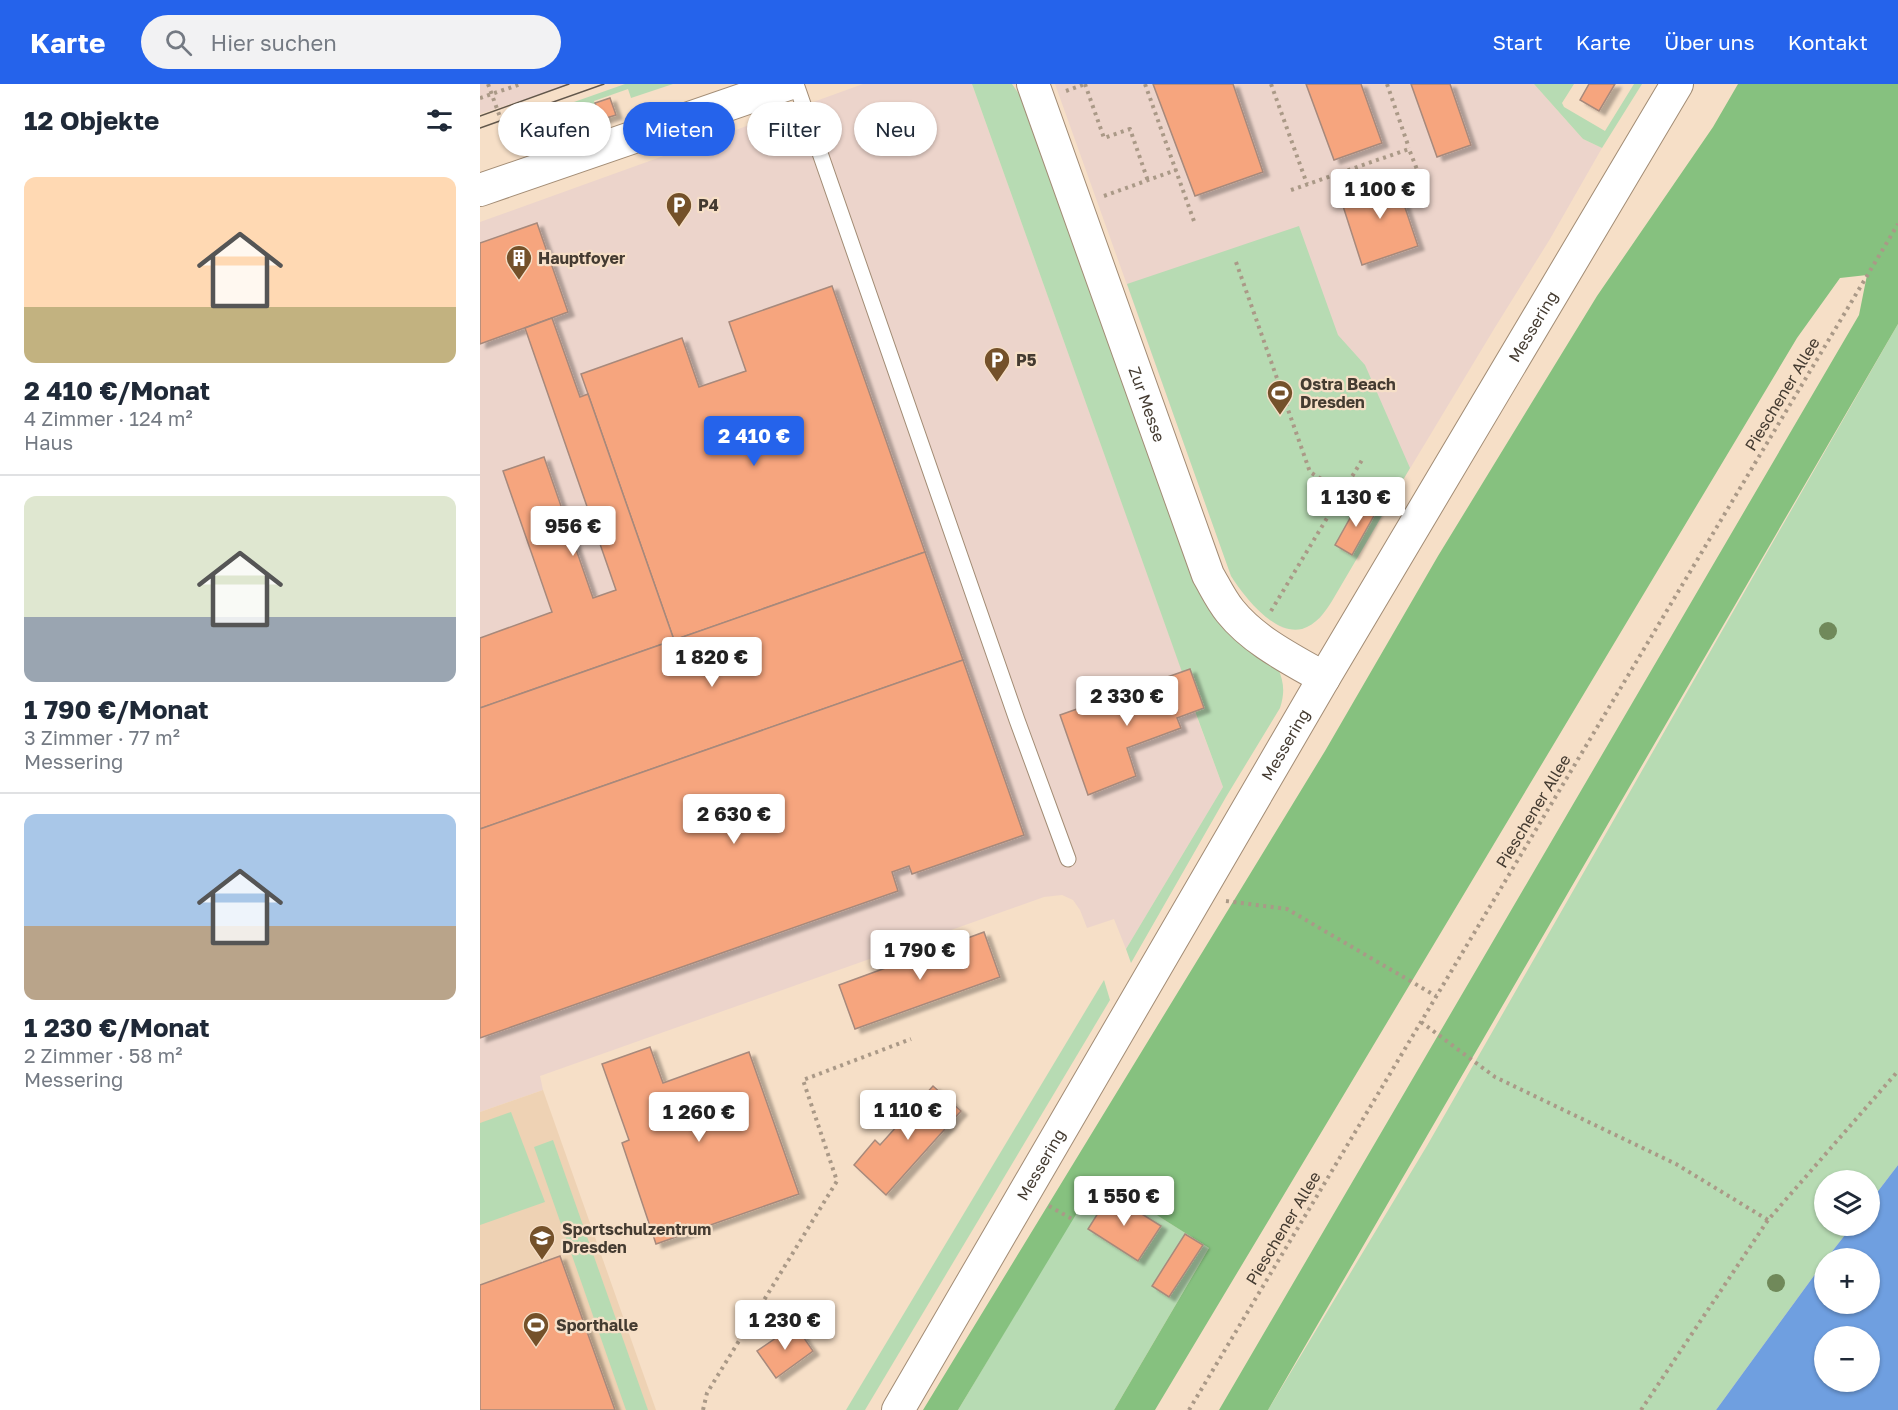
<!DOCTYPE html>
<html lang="de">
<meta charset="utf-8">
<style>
:root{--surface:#fff;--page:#f2f2f3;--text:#1f2937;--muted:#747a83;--line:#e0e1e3;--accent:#2563eb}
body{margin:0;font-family:"Golos Text",sans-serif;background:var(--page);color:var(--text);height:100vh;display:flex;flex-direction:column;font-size:22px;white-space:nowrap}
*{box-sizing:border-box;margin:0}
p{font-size:20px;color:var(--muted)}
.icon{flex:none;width:33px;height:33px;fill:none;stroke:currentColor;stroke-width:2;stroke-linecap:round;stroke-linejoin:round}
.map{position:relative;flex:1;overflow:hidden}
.panel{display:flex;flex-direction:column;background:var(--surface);width:480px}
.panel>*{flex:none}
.hud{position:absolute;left:18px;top:18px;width:570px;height:54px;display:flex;gap:12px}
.tools{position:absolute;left:1334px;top:1086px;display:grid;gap:12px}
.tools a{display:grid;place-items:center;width:66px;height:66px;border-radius:50%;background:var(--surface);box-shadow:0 2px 4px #0004;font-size:30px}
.price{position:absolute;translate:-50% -51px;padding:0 14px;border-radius:6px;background:#fff;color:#222;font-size:20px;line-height:39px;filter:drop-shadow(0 2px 3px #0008)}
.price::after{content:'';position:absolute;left:50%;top:36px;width:18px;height:14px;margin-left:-9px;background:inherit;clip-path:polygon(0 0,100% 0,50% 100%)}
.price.active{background:var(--accent);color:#fff}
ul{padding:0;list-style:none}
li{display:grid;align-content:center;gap:12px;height:318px;padding:0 24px}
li+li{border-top:2px solid var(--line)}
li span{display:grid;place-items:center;height:186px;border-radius:12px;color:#555}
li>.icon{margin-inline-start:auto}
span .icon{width:108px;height:108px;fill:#fffc;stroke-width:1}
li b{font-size:26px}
h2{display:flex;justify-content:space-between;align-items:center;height:72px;padding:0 24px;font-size:26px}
.pill{padding:0 21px;border-radius:27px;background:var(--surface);box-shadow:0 2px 4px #0004;font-size:21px;line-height:54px}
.pill.active{background:var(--accent);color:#fff}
header{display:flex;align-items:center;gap:36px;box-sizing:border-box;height:84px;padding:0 30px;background:var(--accent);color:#fff}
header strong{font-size:28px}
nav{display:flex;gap:33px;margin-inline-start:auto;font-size:21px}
.search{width:420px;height:54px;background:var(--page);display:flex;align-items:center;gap:15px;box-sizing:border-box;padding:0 21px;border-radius:33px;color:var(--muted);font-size:22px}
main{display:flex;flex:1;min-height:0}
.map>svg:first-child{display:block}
.commercial{fill:#ecd4cb}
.built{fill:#eed2b4}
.green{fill:#b7dbb3}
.forest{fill:#86c17f}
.water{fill:#6f9fe0;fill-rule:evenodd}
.building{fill:#f6a57e;stroke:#a7897b;stroke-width:1.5;filter:url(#shadow)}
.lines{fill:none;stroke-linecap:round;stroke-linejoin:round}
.lane-casing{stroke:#a28c75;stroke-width:17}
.street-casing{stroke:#a28c75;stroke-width:34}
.path{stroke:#aa9987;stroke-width:4;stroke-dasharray:3 4.5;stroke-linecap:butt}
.lane{stroke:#fff;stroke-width:15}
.street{stroke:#fff;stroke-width:32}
.tram{stroke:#62574b;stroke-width:1.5}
.tree{fill:#70895a}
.labels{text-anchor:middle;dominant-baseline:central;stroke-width:4.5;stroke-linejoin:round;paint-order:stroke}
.poi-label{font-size:16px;font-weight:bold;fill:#443b31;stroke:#f6dfc7;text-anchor:start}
.street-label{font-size:16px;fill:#443b31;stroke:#f6dfc7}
</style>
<header>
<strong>Karte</strong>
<div class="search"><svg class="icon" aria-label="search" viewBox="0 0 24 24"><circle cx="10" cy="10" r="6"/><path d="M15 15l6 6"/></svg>Hier suchen</div>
<nav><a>Start</a><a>Karte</a><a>Über uns</a><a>Kontakt</a></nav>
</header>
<main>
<section class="panel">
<h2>12 Objekte<svg class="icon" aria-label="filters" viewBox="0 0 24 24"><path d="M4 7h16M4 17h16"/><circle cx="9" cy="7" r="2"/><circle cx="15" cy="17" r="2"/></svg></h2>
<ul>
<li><span style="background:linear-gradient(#ffd9b3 70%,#c2b280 0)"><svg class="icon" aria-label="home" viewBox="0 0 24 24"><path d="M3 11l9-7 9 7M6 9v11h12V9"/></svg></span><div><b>2 410 €/Monat</b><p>4 Zimmer · 124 m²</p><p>Haus</p></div></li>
<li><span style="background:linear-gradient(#dfe7d0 65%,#9aa5b1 0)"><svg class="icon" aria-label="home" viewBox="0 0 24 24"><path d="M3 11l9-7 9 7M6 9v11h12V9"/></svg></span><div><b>1 790 €/Monat</b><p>3 Zimmer · 77 m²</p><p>Messering</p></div></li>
<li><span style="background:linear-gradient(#a9c7e8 60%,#b9a48a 0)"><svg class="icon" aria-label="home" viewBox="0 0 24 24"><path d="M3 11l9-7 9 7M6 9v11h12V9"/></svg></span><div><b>1 230 €/Monat</b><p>2 Zimmer · 58 m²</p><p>Messering</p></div></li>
</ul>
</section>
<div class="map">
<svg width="1418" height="1326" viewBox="0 0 1418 1326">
<defs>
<filter id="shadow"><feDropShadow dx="6" dy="4" stdDeviation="1.5" flood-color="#0004"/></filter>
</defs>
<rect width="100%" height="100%" fill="#f6dfc7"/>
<g class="commercial">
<path d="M0,0H92L0,30Z"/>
<path d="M383,0H492L702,587L710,585L724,624L715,628L743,703L646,865L634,835L607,844L600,826L593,816L582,811L564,813L60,992L63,1006L0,1028V138Z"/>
<path d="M575,0H1054L1103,55L1122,64L1070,155L1014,245L840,534L822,545L803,544L790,536L762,508L751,491Z"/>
</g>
<path class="built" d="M63,1006L176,1326H0V1028Z"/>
<g class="green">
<path d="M145,0H193L151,14L148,5L114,17L117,26L48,50L43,36Z"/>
<path d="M492,0H532L544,17L697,448L798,584C804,599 805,608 800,624L746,713L651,879L646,865L743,703L715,627L724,624L710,585L702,588Z"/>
<path d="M1054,0H1094L1082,19L1084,23L1125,47L1154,0H1162L1122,64L1103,55Z"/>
<path d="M819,142L858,251L885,281L930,384L852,517C845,528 836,541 822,545C794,552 764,512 751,492L647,200Z"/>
<path d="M1418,240V1081L1389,1119V1096H1344V1142H1372L1347,1174H1344V1178L1236,1326H788L948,1060Z"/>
<path d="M624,896L630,916L385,1326H366Z"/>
<path d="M31,1028L65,1118L0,1141V1039Z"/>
<path d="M73,1056L168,1326H146L54,1063Z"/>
<path d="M617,1093L729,1164L634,1326H478Z"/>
</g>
<path class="forest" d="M1258,0H1418V240L788,1326H739L1379,231L1387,191L1360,194L1317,254L675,1326H634L729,1164L618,1094L478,1326H443L845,667L958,472L1117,212L1233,43Z"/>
<path class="water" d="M1418,1081V1326H1236L1344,1178V1220H1389V1174H1347L1372,1142H1389V1119ZM1344,1252H1389V1298H1344Z"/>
<g class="building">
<path d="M673,0H753L783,88L715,112Z"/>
<path d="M826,0H881L902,59L854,76Z"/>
<path d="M931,0H970L991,61L957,73Z"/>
<path d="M1109,0H1135L1119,27L1100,16Z"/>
<path d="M130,14L136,31L120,36L115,19Z"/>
<path d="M913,88L938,162L882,181L862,119L881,113L877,100Z"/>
<path d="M57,139L88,228L0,260V159Z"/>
<path d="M352,202L445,468L194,556L101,290L202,254L219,303L266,287L249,238Z"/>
<path d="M72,234L100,313L108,310L194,556L0,624V554L72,528L23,387L64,373L113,514L136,506L45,244Z"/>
<path d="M879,418L896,428L872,471L855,461Z"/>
<path d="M445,468L483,576L0,745V624Z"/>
<path d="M483,576L544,751L432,790L429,782L412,788L418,807L0,954V745Z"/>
<path d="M710,585L724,624L697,634L701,644L647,664L656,692L608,711L580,631Z"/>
<path d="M504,848L520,893L375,945L359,901Z"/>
<path d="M170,963L183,999L269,968L319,1110L176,1160L142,1059L149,1056L122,980Z"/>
<path d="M453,1002L481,1027L406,1111L374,1081L395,1056L400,1061Z"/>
<path d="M630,1110L681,1142L658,1177L608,1145Z"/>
<path d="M705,1150L723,1161L689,1213L672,1202Z"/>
<path d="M80,1172L135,1326H0V1201Z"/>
<path d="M315,1241L333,1267L296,1294L277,1267Z"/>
</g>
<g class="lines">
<g class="lane-casing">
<path id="lane" d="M316,0L537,636L588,775"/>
</g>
<g class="street-casing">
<g id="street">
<path id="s1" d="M553,0L728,491C735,503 741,516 750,527C774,557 811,575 844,594"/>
<path d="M0,106L308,0"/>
<path id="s2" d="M418,1326L844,594L1197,0"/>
</g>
</g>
<g class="path">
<path d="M8,0L32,66"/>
<path d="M605,0L624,54L650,45L668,97"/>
<path d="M665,0L715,140"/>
<path d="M791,0L827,100"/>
<path d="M907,0L929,64"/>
<path d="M586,7L605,0"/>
<path d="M0,14L41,0"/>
<path d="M811,106L929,65L940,93"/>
<path d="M624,112L696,86"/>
<path d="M756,178L830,388L862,408"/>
<path d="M791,527L882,376"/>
<path d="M746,817L807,825L956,912"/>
<path d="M941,938L1015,993L1196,1080L1288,1136"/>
<path d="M569,1122L592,1135"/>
<path d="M223,1326L227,1309L357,1097L323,996L431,955"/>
<path d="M709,1326L1418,140"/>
<path d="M1161,1326L1288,1136L1418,987"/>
</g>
<use href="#lane" class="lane"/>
<use href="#street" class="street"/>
<g class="tram">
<path d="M0,32L89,0"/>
<path d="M0,44L124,0"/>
</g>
</g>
<g class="tree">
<circle cx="1348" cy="547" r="9"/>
<circle cx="1296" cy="1199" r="9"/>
</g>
<defs>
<g id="parking-pin" transform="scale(1.35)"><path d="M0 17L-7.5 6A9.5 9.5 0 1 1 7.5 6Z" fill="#74512a" stroke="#f6dfc7"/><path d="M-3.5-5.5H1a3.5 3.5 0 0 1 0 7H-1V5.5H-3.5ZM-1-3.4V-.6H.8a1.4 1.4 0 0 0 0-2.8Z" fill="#fff"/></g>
<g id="building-pin" transform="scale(1.35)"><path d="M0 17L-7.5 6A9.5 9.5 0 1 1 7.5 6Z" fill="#74512a" stroke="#f6dfc7"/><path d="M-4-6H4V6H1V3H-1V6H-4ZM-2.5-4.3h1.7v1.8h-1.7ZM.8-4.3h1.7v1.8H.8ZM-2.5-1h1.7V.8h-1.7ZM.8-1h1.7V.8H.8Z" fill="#fff"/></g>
<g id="stadium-pin" transform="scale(1.35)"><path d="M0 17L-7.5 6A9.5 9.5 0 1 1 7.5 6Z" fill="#74512a" stroke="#f6dfc7"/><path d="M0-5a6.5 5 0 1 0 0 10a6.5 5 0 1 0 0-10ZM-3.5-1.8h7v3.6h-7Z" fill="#fff"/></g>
<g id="school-pin" transform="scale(1.35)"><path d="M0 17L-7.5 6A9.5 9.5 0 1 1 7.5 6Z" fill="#74512a" stroke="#f6dfc7"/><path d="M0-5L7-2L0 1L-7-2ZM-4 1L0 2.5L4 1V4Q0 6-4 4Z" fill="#fff"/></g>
</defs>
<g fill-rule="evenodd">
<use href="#parking-pin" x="199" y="121"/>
<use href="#building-pin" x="39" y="174"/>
<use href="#parking-pin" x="517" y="276"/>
<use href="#stadium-pin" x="800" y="309"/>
<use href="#school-pin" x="62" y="1154"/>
<use href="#stadium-pin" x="56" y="1241"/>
</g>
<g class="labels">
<g class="poi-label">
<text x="218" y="121">P4</text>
<text x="58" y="174">Hauptfoyer</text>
<text x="536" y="276">P5</text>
<text x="820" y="300">Ostra Beach<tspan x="820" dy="18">Dresden</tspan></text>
<text x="82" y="1145">Sportschulzentrum<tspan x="82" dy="18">Dresden</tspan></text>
<text x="76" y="1241">Sporthalle</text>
</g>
<g class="street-label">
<text stroke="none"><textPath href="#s2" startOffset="1256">Messering</textPath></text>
<text transform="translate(1302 310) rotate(-59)">Pieschener Allee</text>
<text stroke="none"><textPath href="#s1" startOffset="340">Zur Messe</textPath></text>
<text stroke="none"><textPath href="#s2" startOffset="770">Messering</textPath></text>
<text transform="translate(1053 727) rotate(-59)">Pieschener Allee</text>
<text stroke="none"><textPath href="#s2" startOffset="284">Messering</textPath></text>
<text transform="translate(803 1144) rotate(-59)">Pieschener Allee</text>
</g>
</g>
</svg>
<div class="tools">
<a><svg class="icon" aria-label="layers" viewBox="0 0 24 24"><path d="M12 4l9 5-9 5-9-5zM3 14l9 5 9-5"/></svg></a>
<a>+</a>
<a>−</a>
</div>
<b class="price" style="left:900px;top:136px">1 100 €</b>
<b class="price active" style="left:274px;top:383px">2 410 €</b>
<b class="price" style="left:876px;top:444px">1 130 €</b>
<b class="price" style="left:93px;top:473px">956 €</b>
<b class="price" style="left:232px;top:604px">1 820 €</b>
<b class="price" style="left:647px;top:643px">2 330 €</b>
<b class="price" style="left:254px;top:761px">2 630 €</b>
<b class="price" style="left:440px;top:897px">1 790 €</b>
<b class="price" style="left:428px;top:1057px">1 110 €</b>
<b class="price" style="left:219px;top:1059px">1 260 €</b>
<b class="price" style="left:644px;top:1143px">1 550 €</b>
<b class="price" style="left:305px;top:1267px">1 230 €</b>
<div class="hud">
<a class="pill">Kaufen</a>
<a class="pill active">Mieten</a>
<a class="pill">Filter</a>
<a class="pill">Neu</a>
</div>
</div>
</main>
